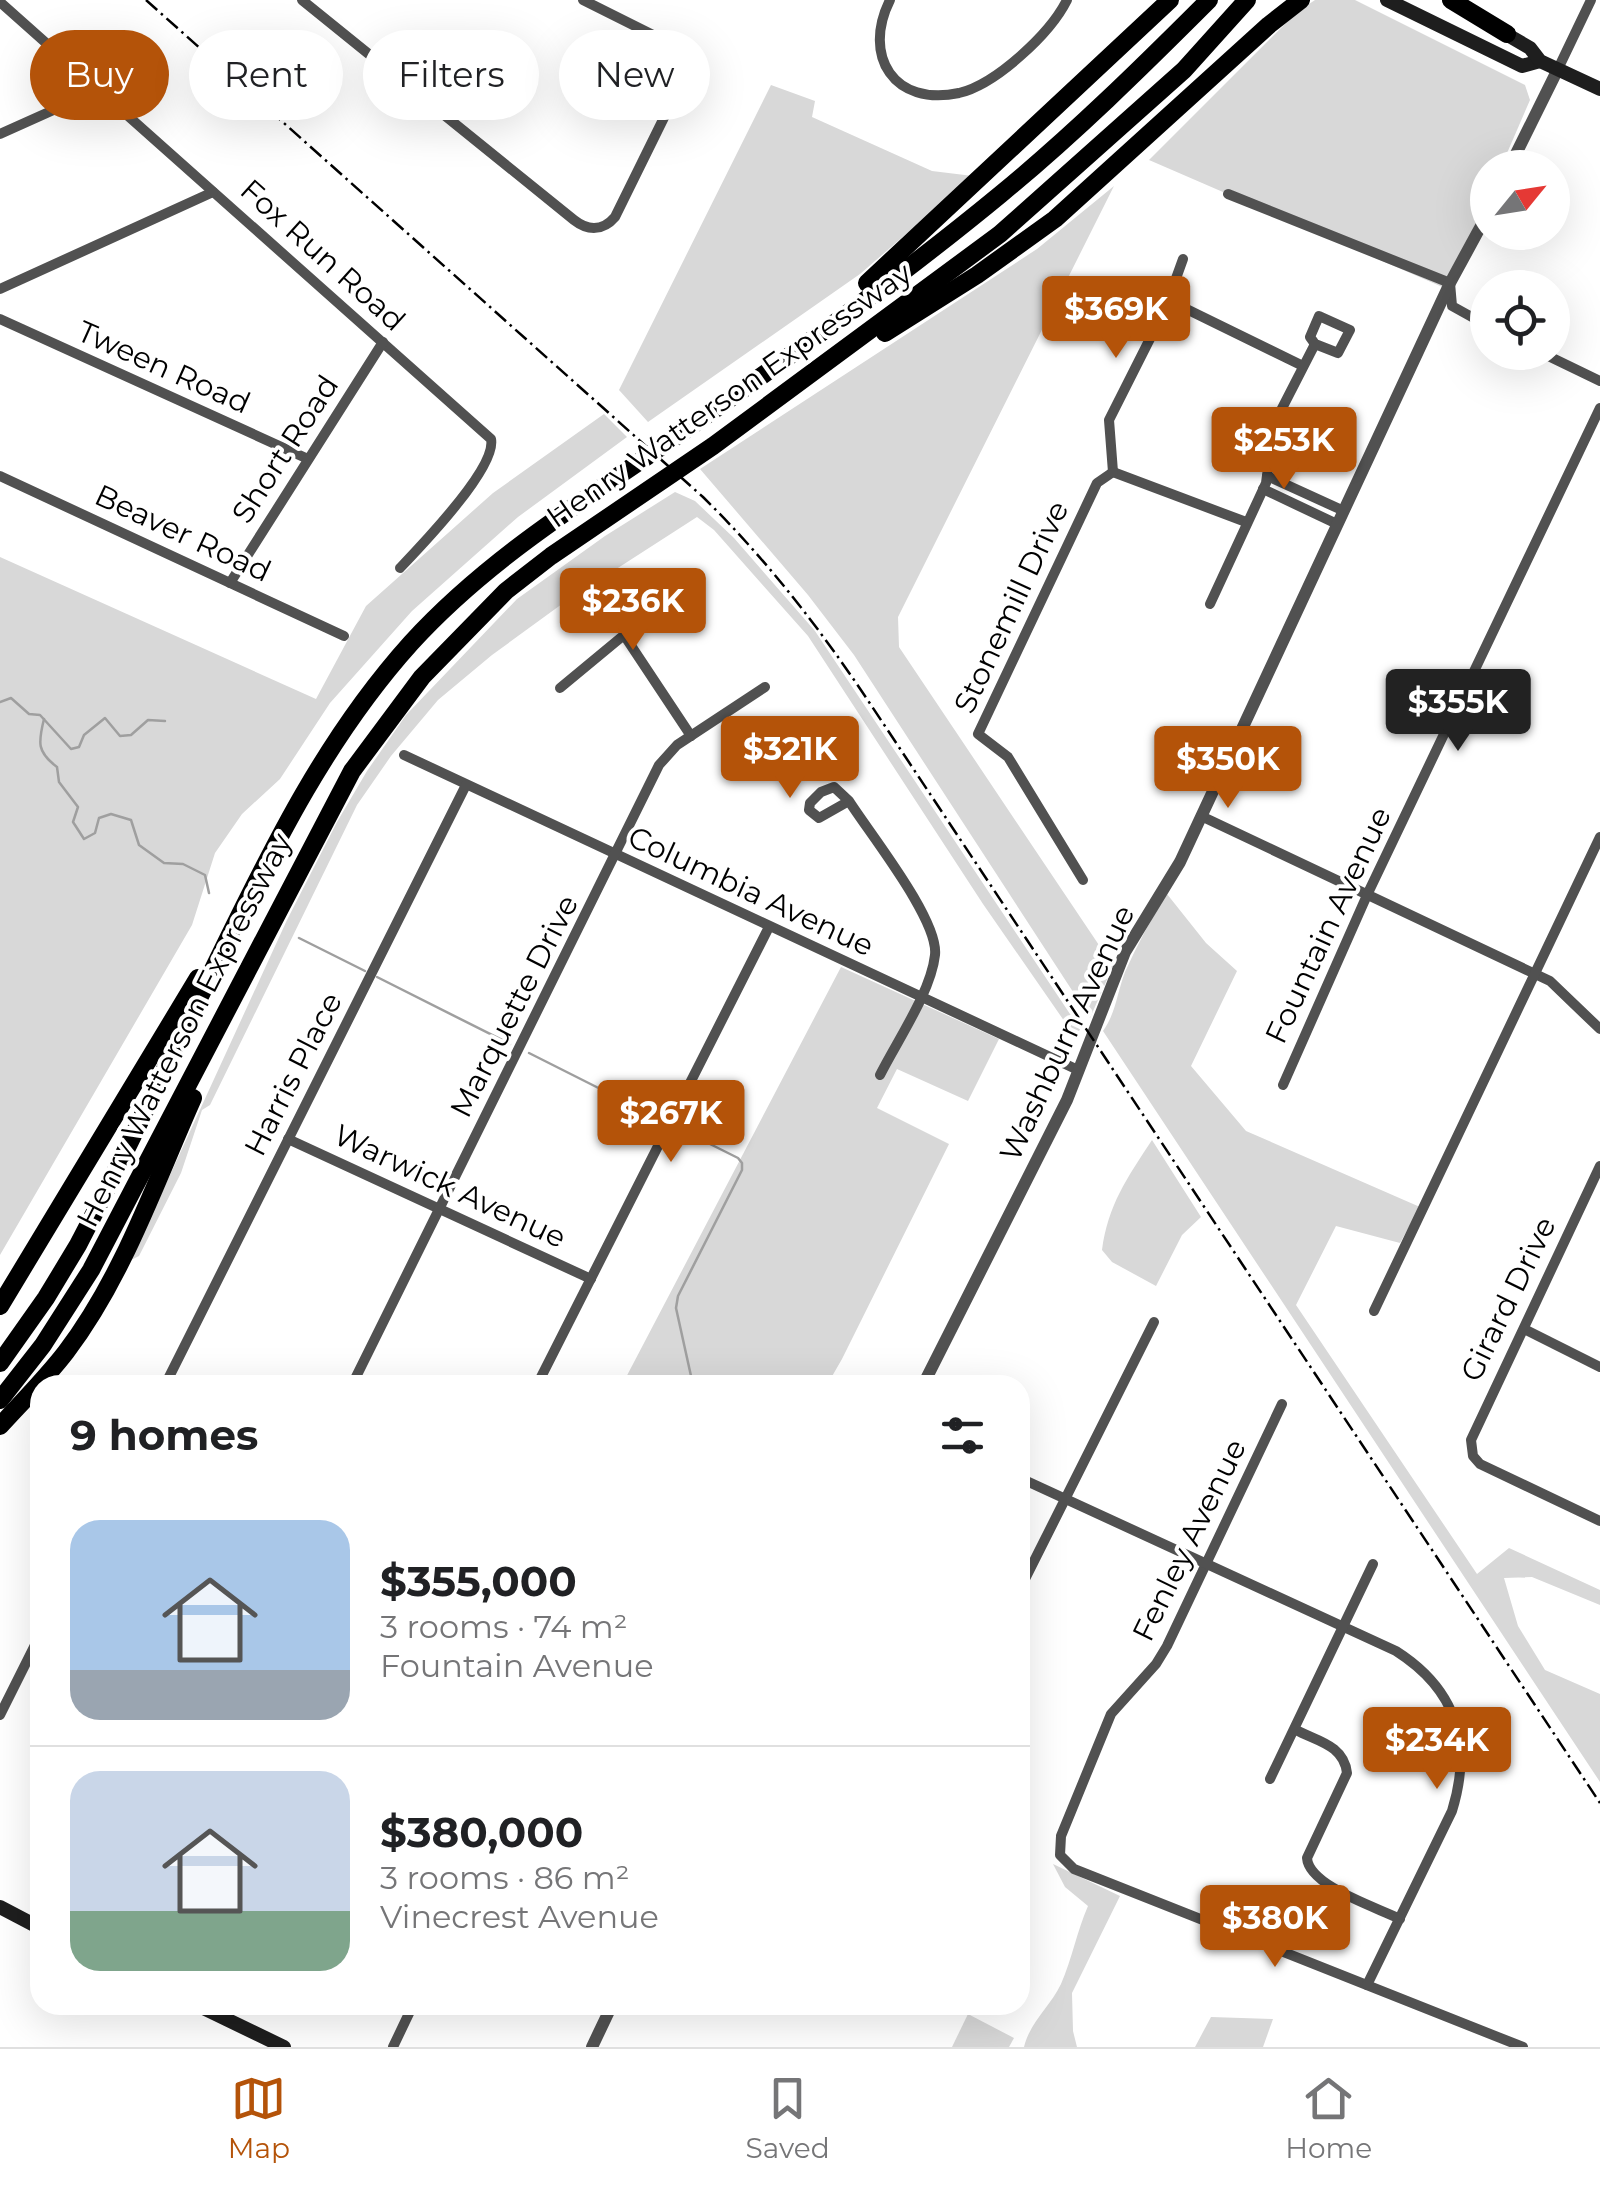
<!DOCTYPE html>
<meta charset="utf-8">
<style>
:root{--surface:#fff;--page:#f2f2f2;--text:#202124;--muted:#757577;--line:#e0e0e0;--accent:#b45309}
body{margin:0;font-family:Montserrat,sans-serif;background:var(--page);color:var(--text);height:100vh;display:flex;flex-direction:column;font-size:38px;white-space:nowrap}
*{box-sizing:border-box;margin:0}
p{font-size:32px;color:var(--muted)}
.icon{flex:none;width:55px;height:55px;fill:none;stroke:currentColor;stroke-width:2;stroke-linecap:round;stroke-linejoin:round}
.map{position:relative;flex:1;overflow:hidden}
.sheet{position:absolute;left:30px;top:1375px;width:1000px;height:640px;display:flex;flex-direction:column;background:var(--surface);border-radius:30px;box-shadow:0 10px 40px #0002}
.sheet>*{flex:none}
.top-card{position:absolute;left:30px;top:30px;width:1000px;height:90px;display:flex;gap:20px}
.needle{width:65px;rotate:60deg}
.tools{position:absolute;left:1470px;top:150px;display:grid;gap:20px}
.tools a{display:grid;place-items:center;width:100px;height:100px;border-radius:50%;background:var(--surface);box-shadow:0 10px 40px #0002;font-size:50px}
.price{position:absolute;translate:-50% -85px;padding:0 22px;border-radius:10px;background:var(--accent);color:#fff;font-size:32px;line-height:65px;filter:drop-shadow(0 2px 5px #0008)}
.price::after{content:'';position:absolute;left:50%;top:60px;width:30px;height:22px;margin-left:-15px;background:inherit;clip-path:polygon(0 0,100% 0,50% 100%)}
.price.active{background:#222;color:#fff}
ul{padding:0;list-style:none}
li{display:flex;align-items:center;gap:30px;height:250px;padding:0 40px}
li+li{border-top:2px solid var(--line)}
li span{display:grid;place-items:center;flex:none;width:280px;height:200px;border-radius:30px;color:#555}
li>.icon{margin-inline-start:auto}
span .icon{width:120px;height:120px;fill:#fffc;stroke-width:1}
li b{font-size:42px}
h2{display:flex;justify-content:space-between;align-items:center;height:120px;padding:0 40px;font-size:42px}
.chip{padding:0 35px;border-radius:45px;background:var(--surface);box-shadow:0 10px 40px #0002;font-size:35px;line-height:90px}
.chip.active{background:var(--accent);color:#fff}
.dock{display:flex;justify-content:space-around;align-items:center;height:140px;border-top:2px solid var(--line);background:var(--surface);font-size:28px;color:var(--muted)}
.dock a{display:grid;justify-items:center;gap:5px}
.dock .active{color:var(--accent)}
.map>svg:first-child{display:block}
.green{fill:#d8d8d8}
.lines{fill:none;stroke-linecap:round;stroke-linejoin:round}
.stream{stroke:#9f9f9f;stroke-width:2.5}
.minor{stroke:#515151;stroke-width:10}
.tertiary{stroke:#515151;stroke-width:12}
.secondary{stroke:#1e1e1e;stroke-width:14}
.motorway{stroke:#000;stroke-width:18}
.rail{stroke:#000;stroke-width:2.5;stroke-dasharray:15 5 2.5 5;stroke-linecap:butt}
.labels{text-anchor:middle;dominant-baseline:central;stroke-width:8;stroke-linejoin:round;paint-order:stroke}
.street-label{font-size:30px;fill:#000;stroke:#fff}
</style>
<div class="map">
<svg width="1600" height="2047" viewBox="0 0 1600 2047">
<rect width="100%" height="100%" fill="#fff"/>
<g class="green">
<path d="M1315,0H1355L1525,85L1530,100L1501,167L1488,168L1487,197L1447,289L1149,160L1297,12Z"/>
<path d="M771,85L815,101L812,117L932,171L973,176L860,274L648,422L619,390Z"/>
<path d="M1114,186L898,617L899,647L1113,966L1090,1018L854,655L808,595L700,469L1037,249Z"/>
<path d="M604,414L627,437L518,517L412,611L330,703L280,779L242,814L215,853L192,925L0,1255V557L316,699L366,606L493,493Z"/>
<path d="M675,492L695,501L734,538L815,631L1080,1029L1076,1038L983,904L808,636L714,530L697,517L562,604L492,655L438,700L391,756L357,805L210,1105L202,1110L181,1173L139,1256L131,1260L287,920L337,822L367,771L406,715L517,599L605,536Z"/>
<path d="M1167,894L1206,943L1237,971L1191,1066L1246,1131L1420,1207L1400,1243L1336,1226L1296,1305L1477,1574L1509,1548L1600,1590V1605L1532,1577L1504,1578L1518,1626L1545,1670L1600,1694V1782L1103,1031C1116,1013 1117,993 1125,972C1137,945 1151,919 1167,894Z"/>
<path d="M841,967L999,1039L968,1101L897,1069L877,1108L949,1144L842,1359L827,1385H622Z"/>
<path d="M1152,1140L1201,1217L1182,1235L1156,1286L1112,1262L1102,1250C1108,1205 1127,1178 1152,1140Z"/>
<path d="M1053,1864L1120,1896L1072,1993L1073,2031L1077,2047H1024C1030,2022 1050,2007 1061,1984C1072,1959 1077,1931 1088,1906L1065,1887Z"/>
<path d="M968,2014L1014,2038L1009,2047H952Z"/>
<path d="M1211,2017L1273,2019L1263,2047H1195Z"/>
</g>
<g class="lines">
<g class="stream">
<path d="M0,702L11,698L29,714L40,715L71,749L79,747L84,735L105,718L120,736L131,735L148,720L165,721"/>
<path d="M44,719C38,743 37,752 57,767L59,782L78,807L73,822L84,839L95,833L99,818L111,814L131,820L139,845L164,863L183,864L205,875L209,893"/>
<path d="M299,938L365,971"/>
<path d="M377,977L510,1044"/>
<path d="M529,1053L660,1119"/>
<path d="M674,1126L738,1158L742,1163V1170L678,1296L676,1308L693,1385"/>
</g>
<g class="minor">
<path d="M302,0L574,220C588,231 603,231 615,217L684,77C686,64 683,53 673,45L583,0"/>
<path d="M890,0C862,56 894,107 959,93C996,84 1050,34 1067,0"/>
<path d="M0,2L491,439C497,467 421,546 400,568"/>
<path d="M1557,71L1591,0"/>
<path d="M0,134L98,90"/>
<path d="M1228,194L1450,283L1452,306L1488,326"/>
<path d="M0,289L213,192"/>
<path d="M1168,300L1303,366"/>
<path d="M0,319L308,459"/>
<path d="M1540,352L1600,381"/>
<path d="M1113,472L1109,420L1165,309L1183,259"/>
<path d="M1113,472L1246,522"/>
<path d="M0,476L344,636"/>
<path d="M1267,476L1344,511"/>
<path d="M1263,489L1337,524"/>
<path d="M230,583L383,342"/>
<path d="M1210,604L1266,483L1274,424L1315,344L1310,337L1319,316L1350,330L1338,353L1315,344"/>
<path d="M624,635L691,736"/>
<path d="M560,688L624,635L686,592"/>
<path d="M404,755L1078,1070"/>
<path d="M849,801L819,818L809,810L810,803L821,792L834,787L849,801C870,834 939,920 935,955C931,992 897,1041 880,1075"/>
<path d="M1201,816L1550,981L1600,1029"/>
<path d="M1083,880L1008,757L978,734L1097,483L1113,472"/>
<path d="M1283,1085L1368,893L1600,408"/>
<path d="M288,1139L591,1279"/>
<path d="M1600,1166L1471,1440L1473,1456L1480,1464L1600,1521"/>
<path d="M1374,1311L1600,837"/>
<path d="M1524,1329L1600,1367"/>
<path d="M165,1385L466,785"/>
<path d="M352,1385L659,765L677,745L765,687"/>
<path d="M537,1385L769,927"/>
<path d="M1282,1404L1167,1646L1156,1664L1111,1714L1061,1836L1060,1855L1074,1869L1523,2047"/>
<path d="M1020,1478L1396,1651C1457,1690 1473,1743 1452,1811L1367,1985"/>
<path d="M1020,1589L1154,1322"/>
<path d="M0,1715L40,1635"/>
<path d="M1296,1730C1317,1741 1344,1745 1347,1773L1307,1858C1309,1886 1376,1907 1400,1919"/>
<path d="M1270,1779L1373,1564"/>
<path d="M393,2047L413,2005"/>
</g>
<g class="tertiary">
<path d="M1509,168L1557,71"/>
<path d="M923,1385L1067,1100L1125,952L1180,862L1450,283L1488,213"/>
<path d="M592,2047L612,2005"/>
</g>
<g class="secondary">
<path d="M1387,0L1522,66L1540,61"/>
<path d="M1499,30L1530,48L1540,61L1600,89"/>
<path d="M0,1907L40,1928"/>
<path d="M197,2005L284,2047"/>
</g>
<g class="motorway">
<path d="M1451,0L1507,34"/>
<path d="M867,283L1170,0"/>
<path d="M885,333L977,275L1055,219L1269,25L1301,0"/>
<path d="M0,1306L198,978"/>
<path d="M0,1363L46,1298L78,1245C129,1148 174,1049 222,951C275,842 329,734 411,643C493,553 598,492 697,422C800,349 904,274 1001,194C1074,134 1142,67 1209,0"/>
<path d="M0,1400L43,1345L91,1270L352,771L422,677L506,591L551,556L713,446L1000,234L1184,70L1247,0"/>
<path d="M0,1426C22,1402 46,1378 66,1352C123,1277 155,1183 193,1098"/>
</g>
<path class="rail" d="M146,0L703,497C766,559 818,626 867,699L1600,1803"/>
</g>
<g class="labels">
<g class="street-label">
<text transform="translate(323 255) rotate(42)">Fox Run Road</text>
<text transform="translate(164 367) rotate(24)">Tween Road</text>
<text transform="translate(729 395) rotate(-35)">Henry Watterson Expressway</text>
<text transform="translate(285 449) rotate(-57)">Short Road</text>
<text transform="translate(183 533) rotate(25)">Beaver Road</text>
<text transform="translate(1011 607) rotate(-65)">Stonemill Drive</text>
<text transform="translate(751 891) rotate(25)">Columbia Avenue</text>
<text transform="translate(1328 925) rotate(-65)">Fountain Avenue</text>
<text transform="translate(514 1006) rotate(-63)">Marquette Drive</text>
<text transform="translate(184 1030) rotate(-63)">Henry Watterson Expressway</text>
<text transform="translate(1067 1033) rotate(-65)">Washburn Avenue</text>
<text transform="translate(293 1074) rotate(-63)">Harris Place</text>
<text transform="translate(450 1186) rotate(25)">Warwick Avenue</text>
<text transform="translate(1508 1299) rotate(-64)">Girard Drive</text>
<text transform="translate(1189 1540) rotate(-64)">Fenley Avenue</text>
</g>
</g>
</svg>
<div class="tools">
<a><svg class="needle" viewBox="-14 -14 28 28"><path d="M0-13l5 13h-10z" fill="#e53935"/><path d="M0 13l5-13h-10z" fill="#757577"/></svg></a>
<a><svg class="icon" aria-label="locate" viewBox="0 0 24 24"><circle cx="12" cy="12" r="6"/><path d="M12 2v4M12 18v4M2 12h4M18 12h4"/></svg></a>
</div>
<b class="price" style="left:1116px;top:361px">$369K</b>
<b class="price" style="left:1284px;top:492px">$253K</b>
<b class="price" style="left:633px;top:653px">$236K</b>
<b class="price active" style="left:1458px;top:754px">$355K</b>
<b class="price" style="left:790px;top:801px">$321K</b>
<b class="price" style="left:1228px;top:811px">$350K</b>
<b class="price" style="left:671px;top:1165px">$267K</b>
<b class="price" style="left:1437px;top:1792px">$234K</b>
<b class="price" style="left:1275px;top:1970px">$380K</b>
<div class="top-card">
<a class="chip active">Buy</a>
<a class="chip">Rent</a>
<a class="chip">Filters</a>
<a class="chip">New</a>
</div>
<section class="sheet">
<h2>9 homes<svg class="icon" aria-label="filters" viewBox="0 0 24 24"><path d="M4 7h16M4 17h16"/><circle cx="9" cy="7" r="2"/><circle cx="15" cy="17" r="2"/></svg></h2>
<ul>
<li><span style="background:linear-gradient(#a9c7e8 75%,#9aa5b1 0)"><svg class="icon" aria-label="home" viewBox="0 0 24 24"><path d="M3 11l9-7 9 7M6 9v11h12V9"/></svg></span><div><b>$355,000</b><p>3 rooms · 74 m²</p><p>Fountain Avenue</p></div></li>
<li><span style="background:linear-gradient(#c9d6e8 70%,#7fa58c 0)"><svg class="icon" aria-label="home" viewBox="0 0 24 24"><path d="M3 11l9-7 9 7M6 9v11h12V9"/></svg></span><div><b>$380,000</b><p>3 rooms · 86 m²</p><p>Vinecrest Avenue</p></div></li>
</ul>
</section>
</div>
<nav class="dock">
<a class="active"><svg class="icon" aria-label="map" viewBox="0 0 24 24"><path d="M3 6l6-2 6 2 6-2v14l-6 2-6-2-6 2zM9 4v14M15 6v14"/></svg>Map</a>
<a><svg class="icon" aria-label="saved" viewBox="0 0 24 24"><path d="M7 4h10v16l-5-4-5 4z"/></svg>Saved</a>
<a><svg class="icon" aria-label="home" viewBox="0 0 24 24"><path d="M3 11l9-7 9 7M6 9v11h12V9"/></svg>Home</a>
</nav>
